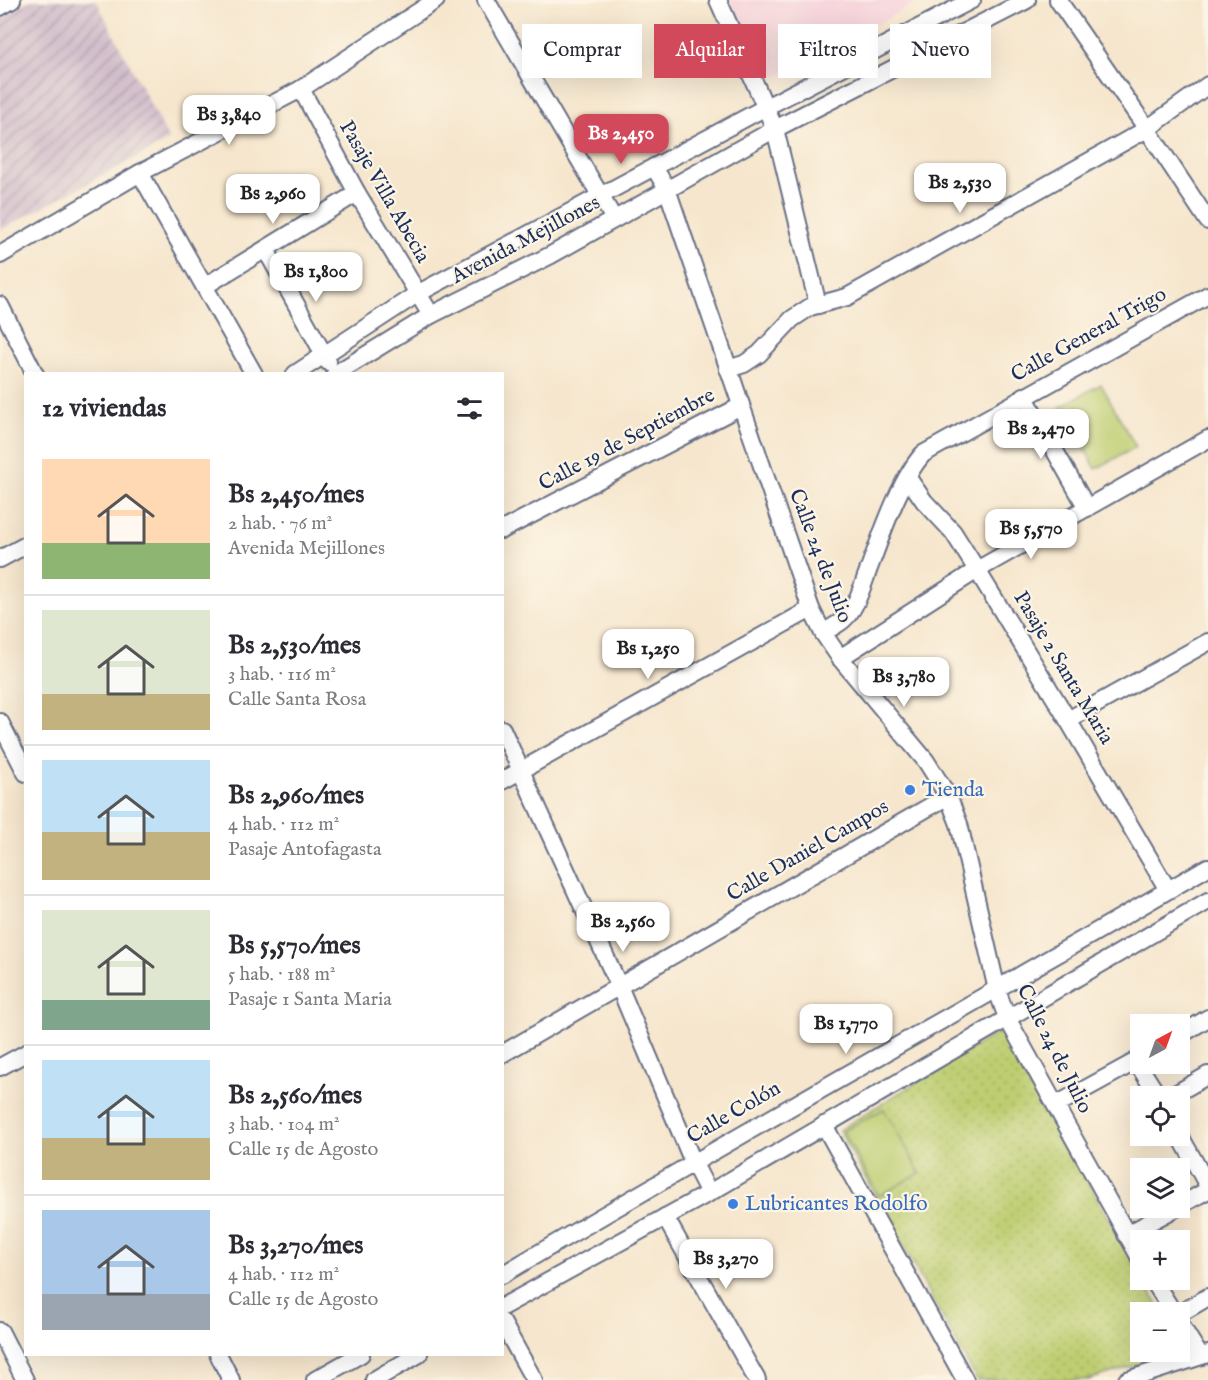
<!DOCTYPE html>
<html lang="es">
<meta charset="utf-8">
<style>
:root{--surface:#fff;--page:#f2f2f3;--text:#2b2b33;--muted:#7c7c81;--line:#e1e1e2;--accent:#d1495b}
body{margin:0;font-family:"IM FELL English",serif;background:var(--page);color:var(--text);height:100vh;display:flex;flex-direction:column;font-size:22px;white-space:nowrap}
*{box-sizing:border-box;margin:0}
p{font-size:20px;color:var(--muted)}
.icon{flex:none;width:33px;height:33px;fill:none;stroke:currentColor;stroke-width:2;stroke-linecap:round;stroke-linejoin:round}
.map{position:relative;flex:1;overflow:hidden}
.sheet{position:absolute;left:24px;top:372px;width:480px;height:984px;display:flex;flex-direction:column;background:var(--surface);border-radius:0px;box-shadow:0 6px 24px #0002}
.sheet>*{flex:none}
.guide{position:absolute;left:522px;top:24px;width:570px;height:54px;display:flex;gap:12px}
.needle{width:39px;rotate:41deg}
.tools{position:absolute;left:1130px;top:1014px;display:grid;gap:12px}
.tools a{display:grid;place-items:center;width:60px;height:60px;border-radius:0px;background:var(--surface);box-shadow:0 6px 24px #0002;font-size:30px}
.price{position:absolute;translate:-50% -51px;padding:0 14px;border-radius:12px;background:#fff;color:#222;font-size:20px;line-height:39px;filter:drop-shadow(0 2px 3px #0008)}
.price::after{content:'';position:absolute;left:50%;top:36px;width:18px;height:14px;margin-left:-9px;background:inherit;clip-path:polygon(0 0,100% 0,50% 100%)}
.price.on{background:var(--accent);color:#fff}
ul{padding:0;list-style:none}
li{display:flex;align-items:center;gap:18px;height:150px;padding:0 18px}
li+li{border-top:2px solid var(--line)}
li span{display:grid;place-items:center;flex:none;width:168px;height:120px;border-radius:0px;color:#555}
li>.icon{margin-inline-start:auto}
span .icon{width:72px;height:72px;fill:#fffc;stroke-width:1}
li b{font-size:26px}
h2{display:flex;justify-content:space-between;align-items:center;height:72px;padding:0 18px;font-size:26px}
.pill{padding:0 21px;border-radius:0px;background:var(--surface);box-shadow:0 6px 24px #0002;font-size:21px;line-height:54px}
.pill.on{background:var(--accent);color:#fff}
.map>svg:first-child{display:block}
.built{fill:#f5cfda}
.industrial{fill:url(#industrial-furrows)}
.park{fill:url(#park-dots);stroke:#6c7e67;stroke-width:1.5}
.pitch{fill:#bdcd70;stroke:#6c7e67;stroke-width:1.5}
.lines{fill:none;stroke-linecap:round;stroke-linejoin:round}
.minor-casing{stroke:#686f85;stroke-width:20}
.minor{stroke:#fff;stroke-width:16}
.shop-dot{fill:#3f7fe0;stroke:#fcf5e5;stroke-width:2}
.labels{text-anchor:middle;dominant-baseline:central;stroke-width:4.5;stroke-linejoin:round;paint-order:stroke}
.street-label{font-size:21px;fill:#1b2f5e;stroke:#fcf5e5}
.shop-label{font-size:21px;fill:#366cbe;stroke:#fcf5e5;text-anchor:start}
</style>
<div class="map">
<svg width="1208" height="1380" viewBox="0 0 1208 1380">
<defs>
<pattern id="industrial-furrows" width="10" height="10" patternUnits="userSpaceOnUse" patternTransform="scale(1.5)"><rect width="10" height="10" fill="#d1bdcb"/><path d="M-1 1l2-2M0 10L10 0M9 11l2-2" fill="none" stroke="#a99aa8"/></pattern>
<pattern id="park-dots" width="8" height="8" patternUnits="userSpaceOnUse" patternTransform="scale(1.5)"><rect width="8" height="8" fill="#bdcd70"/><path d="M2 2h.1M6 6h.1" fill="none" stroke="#a2b063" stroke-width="1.8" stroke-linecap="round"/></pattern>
</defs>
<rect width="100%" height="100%" fill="#fcf5e5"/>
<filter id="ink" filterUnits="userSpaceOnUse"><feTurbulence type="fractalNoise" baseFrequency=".0167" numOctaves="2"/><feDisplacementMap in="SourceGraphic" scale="12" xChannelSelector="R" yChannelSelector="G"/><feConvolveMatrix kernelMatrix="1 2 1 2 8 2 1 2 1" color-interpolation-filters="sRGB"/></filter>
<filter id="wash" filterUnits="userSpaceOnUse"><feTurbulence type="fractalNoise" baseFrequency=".008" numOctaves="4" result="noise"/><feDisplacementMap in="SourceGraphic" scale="24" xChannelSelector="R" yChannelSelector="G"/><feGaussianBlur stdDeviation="1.35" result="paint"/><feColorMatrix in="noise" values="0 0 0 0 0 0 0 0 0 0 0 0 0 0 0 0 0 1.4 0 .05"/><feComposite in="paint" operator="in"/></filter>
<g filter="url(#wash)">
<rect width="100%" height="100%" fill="#f6e6cd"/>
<path class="built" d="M730,0H922L777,77L766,73Z"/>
<path class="industrial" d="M31,0H96L169,140L0,230V18Z"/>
<path class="park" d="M1003,1029L1140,1274V1280H1143L1162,1312H1140V1352H1179V1343L1184,1351L1088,1380H977L839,1130Z"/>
<g class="pitch">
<path d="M1101,384L1136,447L1096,469L1060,407Z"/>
<path d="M884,1109L920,1173L879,1196L843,1131Z"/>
</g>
</g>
<g filter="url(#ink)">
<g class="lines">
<g class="minor-casing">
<g id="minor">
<path d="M486,0L614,219"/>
<path d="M718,0L775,129L818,305"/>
<path d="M1058,0L1147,129L1208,221"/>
<path d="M0,7L12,0"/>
<path d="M301,89L357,193L431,315"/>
<path d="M654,167L667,189L811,609L823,633L840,658L926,761L948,796L959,824L997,990L1007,1018L1140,1258"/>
<path d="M140,173L254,374"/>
<path d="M266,250L328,362"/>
<path d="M0,255L140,173L301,89L436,0"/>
<path d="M205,286L357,193"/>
<path d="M0,305L35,374"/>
<path d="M728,369L744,364L759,354L792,319L810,307L847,297L1147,129L1208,85"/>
<path d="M295,374L417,294L766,107L972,0"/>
<path d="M335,374L431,315L551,255L775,129L1027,0"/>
<path d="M1024,396L1087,508"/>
<path d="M908,478L924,501L953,532L977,570L1068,720L1168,890"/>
<path d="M502,530L741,406"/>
<path d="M0,559L26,545"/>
<path d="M823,633C829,629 837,625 843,620C856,609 862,587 868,571C881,537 899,481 923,454L1208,295"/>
<path d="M840,658L977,570L1208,439"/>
<path d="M1068,720L1208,642"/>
<path d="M0,722L26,773"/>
<path d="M502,729L619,986L693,1162L709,1193"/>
<path d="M502,781L811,609"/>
<path d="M1179,1036L1208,1018"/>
<path d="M502,1054L948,796"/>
<path d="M1136,1061L1158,1096"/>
<path d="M0,1067L26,1053"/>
<path d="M1172,1096L1208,1075"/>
<path d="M1056,1105L1140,1059"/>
<path d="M824,1125L965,1380"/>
<path d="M1179,1134L1208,1186"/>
<path d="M1179,1206L1208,1190"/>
<path d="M665,1217L757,1380"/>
<path d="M1126,1235L1176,1208"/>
<path d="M502,1275C736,1136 973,1004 1208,867"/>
<path d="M1153,1280L1173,1312"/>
<path d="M502,1307L709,1193L1208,901"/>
<path d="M1179,1314L1208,1297"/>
<path d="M502,1322L534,1380"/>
<path d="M1179,1322L1200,1356"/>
<path d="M0,1331L25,1380"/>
<path d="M218,1354L231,1380"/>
<path d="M315,1380L361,1354"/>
<path d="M374,1380L419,1354"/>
<path d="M1127,1380L1208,1354"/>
</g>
</g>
<use href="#minor" class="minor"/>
</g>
</g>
<g class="shop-dot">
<circle cx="910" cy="790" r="6"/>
<circle cx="733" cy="1204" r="6"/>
</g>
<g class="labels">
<g class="street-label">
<text transform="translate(384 192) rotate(60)">Pasaje Villa Abecia</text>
<text transform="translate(526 240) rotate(-28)">Avenida Mejillones</text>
<text transform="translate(1089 335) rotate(-29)">Calle General Trigo</text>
<text transform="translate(627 440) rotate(-28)">Calle 19 de Septiembre</text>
<text transform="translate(820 556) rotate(69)">Calle 24 de Julio</text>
<text transform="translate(1063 668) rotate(59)">Pasaje 2 Santa Maria</text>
<text transform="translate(808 851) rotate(-30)">Calle Daniel Campos</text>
<text transform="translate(1054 1049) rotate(63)">Calle 24 de Julio</text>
<text transform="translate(734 1113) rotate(-30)">Calle Colón</text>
</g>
<g class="shop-label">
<text x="922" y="790">Tienda</text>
<text x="745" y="1204">Lubricantes Rodolfo</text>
</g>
</g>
</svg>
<div class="tools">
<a><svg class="needle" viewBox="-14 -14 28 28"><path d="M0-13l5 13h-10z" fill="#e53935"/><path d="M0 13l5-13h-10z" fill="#7c7c81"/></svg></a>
<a><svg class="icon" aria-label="locate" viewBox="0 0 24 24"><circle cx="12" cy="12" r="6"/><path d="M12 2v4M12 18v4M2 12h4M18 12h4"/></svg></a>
<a><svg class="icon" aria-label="layers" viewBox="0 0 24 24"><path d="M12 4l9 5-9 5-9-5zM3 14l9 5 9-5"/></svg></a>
<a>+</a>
<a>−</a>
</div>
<b class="price" style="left:229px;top:146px">Bs 3,840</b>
<b class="price on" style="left:621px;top:165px">Bs 2,450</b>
<b class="price" style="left:960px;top:214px">Bs 2,530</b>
<b class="price" style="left:273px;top:225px">Bs 2,960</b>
<b class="price" style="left:316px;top:303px">Bs 1,800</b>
<b class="price" style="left:1041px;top:460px">Bs 2,470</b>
<b class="price" style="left:1031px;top:560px">Bs 5,570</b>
<b class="price" style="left:648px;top:680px">Bs 1,250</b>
<b class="price" style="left:904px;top:708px">Bs 3,780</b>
<b class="price" style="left:623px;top:953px">Bs 2,560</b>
<b class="price" style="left:846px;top:1055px">Bs 1,770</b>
<b class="price" style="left:726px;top:1290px">Bs 3,270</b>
<div class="guide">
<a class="pill">Comprar</a>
<a class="pill on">Alquilar</a>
<a class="pill">Filtros</a>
<a class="pill">Nuevo</a>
</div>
<section class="sheet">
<h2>12 viviendas<svg class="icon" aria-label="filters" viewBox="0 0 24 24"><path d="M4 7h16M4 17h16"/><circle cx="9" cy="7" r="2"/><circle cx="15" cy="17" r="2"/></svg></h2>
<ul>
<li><span style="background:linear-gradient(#ffd9b3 70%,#8fb573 0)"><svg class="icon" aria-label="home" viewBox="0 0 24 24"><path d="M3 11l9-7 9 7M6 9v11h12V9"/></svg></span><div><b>Bs 2,450/mes</b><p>2 hab. · 76 m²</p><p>Avenida Mejillones</p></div></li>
<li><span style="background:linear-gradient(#dfe7d0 70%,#c2b280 0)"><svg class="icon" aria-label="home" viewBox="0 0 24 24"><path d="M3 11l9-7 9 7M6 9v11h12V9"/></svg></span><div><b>Bs 2,530/mes</b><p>3 hab. · 116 m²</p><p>Calle Santa Rosa</p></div></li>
<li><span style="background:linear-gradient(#bfe0f5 60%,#c2b280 0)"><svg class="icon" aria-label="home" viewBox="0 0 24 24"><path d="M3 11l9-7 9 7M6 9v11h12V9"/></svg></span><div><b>Bs 2,960/mes</b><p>4 hab. · 112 m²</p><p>Pasaje Antofagasta</p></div></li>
<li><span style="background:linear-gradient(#dfe7d0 75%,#7fa58c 0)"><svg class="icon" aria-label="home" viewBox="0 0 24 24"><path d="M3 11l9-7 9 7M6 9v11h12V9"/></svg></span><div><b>Bs 5,570/mes</b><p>5 hab. · 188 m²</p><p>Pasaje 1 Santa Maria</p></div></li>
<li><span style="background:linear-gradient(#bfe0f5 65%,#c2b280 0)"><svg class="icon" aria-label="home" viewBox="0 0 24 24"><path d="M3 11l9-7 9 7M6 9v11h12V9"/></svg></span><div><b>Bs 2,560/mes</b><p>3 hab. · 104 m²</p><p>Calle 15 de Agosto</p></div></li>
<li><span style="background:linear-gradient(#a9c7e8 70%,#9aa5b1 0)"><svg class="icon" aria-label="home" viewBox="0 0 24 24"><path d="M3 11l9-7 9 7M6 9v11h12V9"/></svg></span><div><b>Bs 3,270/mes</b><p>4 hab. · 112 m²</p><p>Calle 15 de Agosto</p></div></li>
</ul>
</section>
</div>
